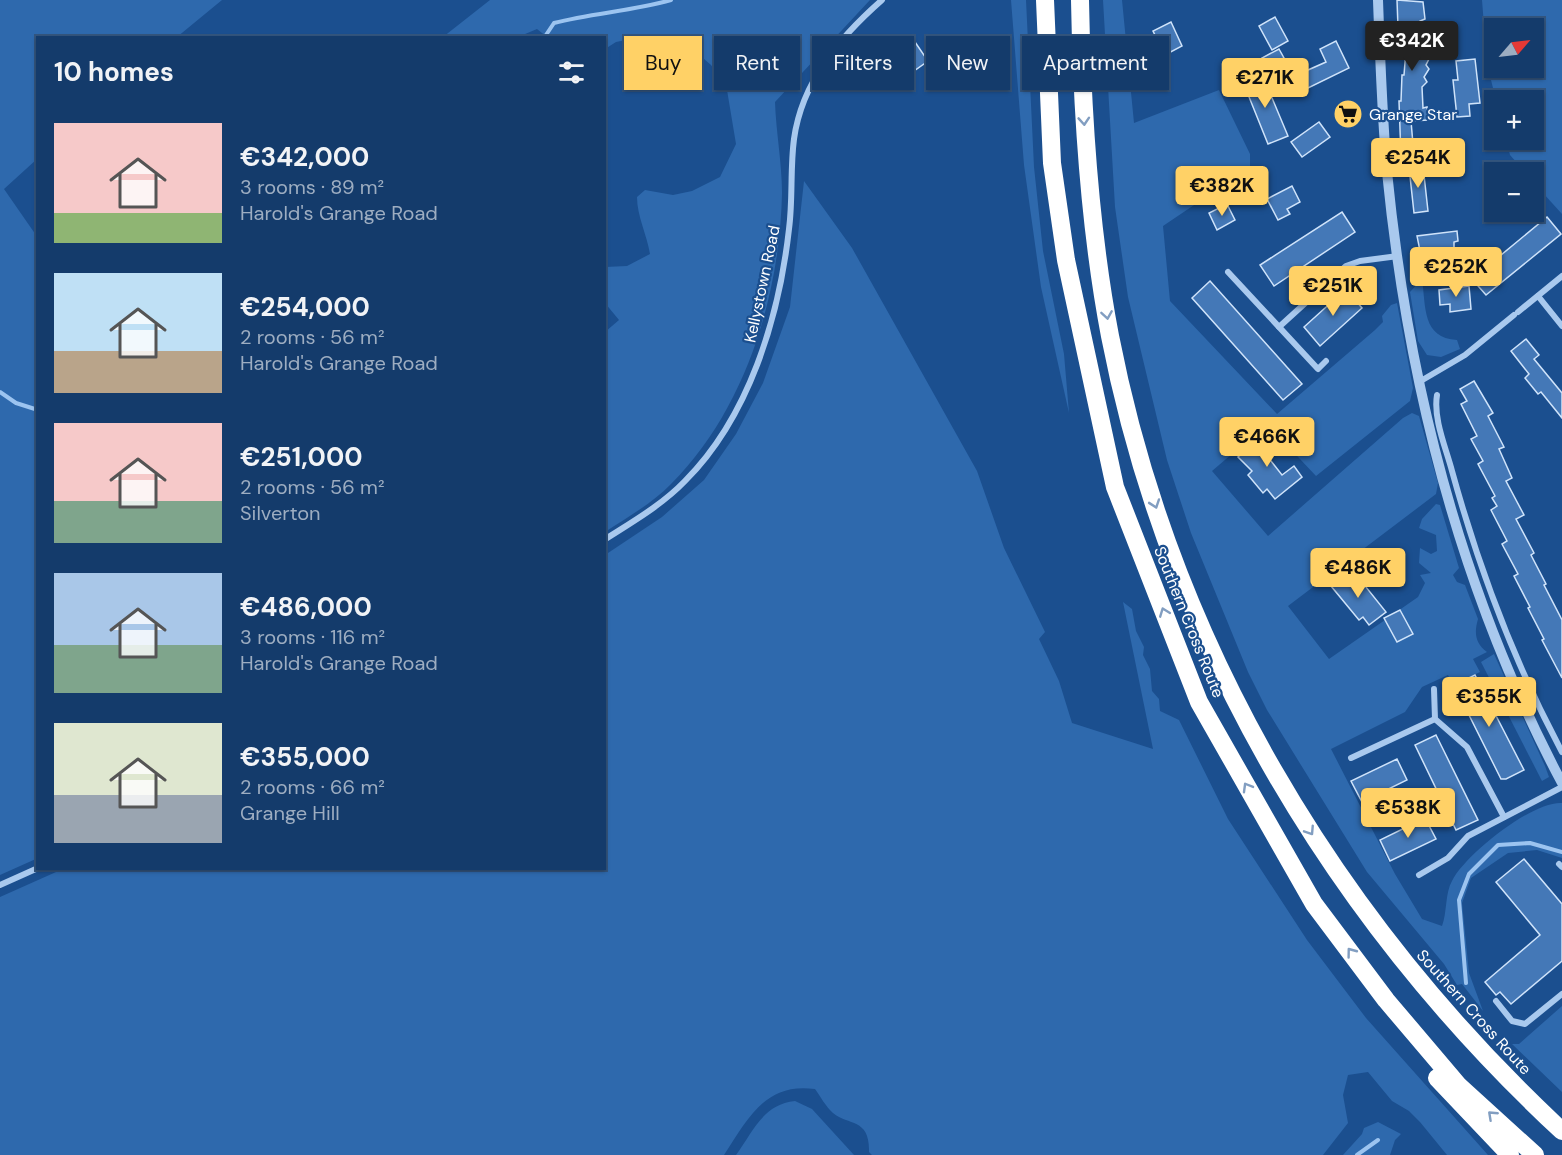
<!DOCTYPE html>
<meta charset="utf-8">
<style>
:root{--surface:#143b6b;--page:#214673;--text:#f1f3f6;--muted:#9dadc1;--line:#33557e;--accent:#ffd166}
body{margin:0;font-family:"DM Sans",sans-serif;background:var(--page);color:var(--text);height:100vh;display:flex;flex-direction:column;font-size:22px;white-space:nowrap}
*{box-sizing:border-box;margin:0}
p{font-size:20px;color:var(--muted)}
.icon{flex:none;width:33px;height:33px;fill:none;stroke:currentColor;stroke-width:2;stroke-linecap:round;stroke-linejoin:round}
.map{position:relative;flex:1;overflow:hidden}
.sheet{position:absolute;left:36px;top:36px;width:570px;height:834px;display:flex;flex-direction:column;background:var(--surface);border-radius:0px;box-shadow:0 2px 4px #0004,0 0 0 2px var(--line)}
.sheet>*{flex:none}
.hud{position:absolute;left:624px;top:36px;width:570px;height:54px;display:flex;gap:12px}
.needle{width:39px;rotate:62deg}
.tools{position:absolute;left:1484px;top:18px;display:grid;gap:12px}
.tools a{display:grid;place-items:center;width:60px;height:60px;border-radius:0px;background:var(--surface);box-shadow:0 2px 4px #0004,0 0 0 2px var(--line);font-size:30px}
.price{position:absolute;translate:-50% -51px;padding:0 14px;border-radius:6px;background:var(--accent);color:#111;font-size:20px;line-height:39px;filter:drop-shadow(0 2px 3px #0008)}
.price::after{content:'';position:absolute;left:50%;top:36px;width:18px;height:14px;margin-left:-9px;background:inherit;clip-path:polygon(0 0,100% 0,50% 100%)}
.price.active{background:#222;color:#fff}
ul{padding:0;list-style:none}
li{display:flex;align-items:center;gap:18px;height:150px;padding:0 18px}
li span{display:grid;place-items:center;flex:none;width:168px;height:120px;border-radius:0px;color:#555}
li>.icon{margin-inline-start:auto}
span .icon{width:72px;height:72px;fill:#fffc;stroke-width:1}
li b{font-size:26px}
h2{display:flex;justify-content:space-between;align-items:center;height:72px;padding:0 18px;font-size:26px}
.pill{padding:0 21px;border-radius:0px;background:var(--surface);box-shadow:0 2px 4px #0004,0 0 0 2px var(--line);font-size:21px;line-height:54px}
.pill.active{background:var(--accent);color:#111}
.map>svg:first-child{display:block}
.green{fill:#2e69ad;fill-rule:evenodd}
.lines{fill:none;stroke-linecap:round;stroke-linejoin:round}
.stream{stroke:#9cc4f0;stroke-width:4}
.building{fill:#4478b7;stroke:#cfe3fa;stroke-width:1.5}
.minor{stroke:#a9c9ee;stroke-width:6}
.tertiary{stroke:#a9c9ee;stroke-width:10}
.motorway{stroke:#fff;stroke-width:18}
.oneway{stroke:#829ec1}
.labels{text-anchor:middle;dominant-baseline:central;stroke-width:4.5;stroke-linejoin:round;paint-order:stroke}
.poi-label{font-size:16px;fill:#fff;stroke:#1b4f8f;text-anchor:start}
.street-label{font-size:16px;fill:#fff;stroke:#1b4f8f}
</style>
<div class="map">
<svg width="1562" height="1155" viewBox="0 0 1562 1155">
<rect width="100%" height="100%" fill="#1b4f8f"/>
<g class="green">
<path d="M0,0H222L177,37L38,38L37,159L4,189L38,238V858L0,875Z"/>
<path d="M490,0H870L775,102C776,132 782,163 782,193C780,296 745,410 671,484C653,503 626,518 605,532V332L619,320L605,303V267L627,266L650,254C647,235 637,216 637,197L645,190L673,195L692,191L720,177L736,144L727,90L711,65L689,46L641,37L616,42L605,49L604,38L547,37L537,29L518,37H443Z"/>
<path d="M1011,0H1026L1034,167L1043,251L1064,354L1069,413L1041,287L1024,165Z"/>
<path d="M1103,0H1122L1134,123L1219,90L1250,154V166L1246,170L1163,226L1170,301L1277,414L1375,330L1383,322L1382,316L1391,305L1397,303L1413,388L1410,401L1316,476L1267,424L1212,471L1268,536L1403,418L1412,413L1419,416L1438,483L1436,494L1288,606L1329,659L1418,597L1425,583L1420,575L1431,573L1419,563L1420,548L1431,554L1437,551L1436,535L1419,528L1422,519L1436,504L1440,505L1459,568L1453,575L1457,582L1465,585L1478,619C1474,633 1475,643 1487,652L1473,659L1480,672L1453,685L1448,675L1422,687L1405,712L1331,749L1395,874L1422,919L1442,926C1447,913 1445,893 1452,881C1465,855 1532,801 1562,803V858L1537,850L1508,853L1471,878L1462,903L1469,973L1483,1011L1462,984L1457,985L1444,964L1367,872L1267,710L1248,672L1191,533L1167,460L1128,297L1115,207Z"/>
<path d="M1482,0H1562V214L1533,182V172H1525L1510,155L1506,140H1533V100H1496L1487,64ZM1494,28H1533V68H1494Z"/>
<path d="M804,181L852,248L977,471L1004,548L1045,632L1039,639L1059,681L1072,723L1153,749L1123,602L1132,609L1136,631L1144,647L1143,655L1150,669L1152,691L1159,699L1160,711L1179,720L1228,819L1307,940L1366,1018L1488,1155H1447L1420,1122L1409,1111L1392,1101L1368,1072L1348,1075L1343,1095L1348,1123L1323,1155H872L869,1152C870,1118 849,1126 833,1113C826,1107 820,1096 815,1089C765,1082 748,1119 724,1155H0V897L65,868H604L605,555L662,517L704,480L736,434L763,383L790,307Z"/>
<path d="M1422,279C1426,307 1422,338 1457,340L1460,349L1441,357L1427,355L1418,341L1410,292Z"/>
<path d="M1494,654L1545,766L1549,777L1542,781L1481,662Z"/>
<path d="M1562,1006V1092L1512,1044H1519Z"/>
<path d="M795,1101L812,1109L854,1155H736C753,1132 763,1104 795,1101Z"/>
<path d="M1378,1122L1401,1134L1395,1140L1390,1155H1343L1362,1134L1364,1128Z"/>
</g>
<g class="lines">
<g class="stream">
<path d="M544,38L554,23C593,13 632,11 671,0"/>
<path d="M0,392L16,403L38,410"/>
<path d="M1466,983L1459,900L1469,874L1498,845L1530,843L1562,852"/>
<path d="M1357,1155L1378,1140"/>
</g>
</g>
<g class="building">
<path d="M1397,0L1423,2L1425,19L1420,21V42L1434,41L1427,52L1430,57L1426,65L1429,69L1424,77L1427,82L1422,87L1423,108L1427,107L1428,120L1411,121L1414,156L1401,157L1399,101H1401L1402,75H1404L1406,50L1405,26L1398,27Z"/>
<path d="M1275,17L1288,41L1272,50L1259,26Z"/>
<path d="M1171,22L1182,46L1165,55L1153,31Z"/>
<path d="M1336,41L1349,68L1306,89L1299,74L1326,62L1320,49Z"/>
<path d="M915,42L928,61L897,83L884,64Z"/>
<path d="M1279,49L1284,58L1267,67L1262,58Z"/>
<path d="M1475,59L1480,103L1469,104L1470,116L1457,117L1453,80H1458L1456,61Z"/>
<path d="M1262,74L1288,136L1268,144L1243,82Z"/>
<path d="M1355,104L1358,120L1341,124L1338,107Z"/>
<path d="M1319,122L1330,137L1302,157L1291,142Z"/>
<path d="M1423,166L1428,211L1414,213L1409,167Z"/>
<path d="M1292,186L1300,202L1287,209L1290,214L1278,220L1267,199Z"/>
<path d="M1227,204L1235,220L1217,230L1209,213Z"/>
<path d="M1342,212L1355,232L1274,286L1260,265Z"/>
<path d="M1547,217L1561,234L1486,295L1472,279Z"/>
<path d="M1457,231L1458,241L1454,242V248L1446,249L1447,255L1437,256L1438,265L1423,266L1417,236Z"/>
<path d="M1210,281L1302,384L1283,400L1192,298Z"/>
<path d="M1469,286L1471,309L1450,312V304L1440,305L1439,290Z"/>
<path d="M1346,289L1362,308L1320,346L1304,327Z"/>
<path d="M1526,339L1539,355L1534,359L1562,393V418L1541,392L1538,394L1525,378L1529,374L1511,351Z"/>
<path d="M1474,381L1493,413L1488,416L1504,447L1499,449L1512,478L1506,481L1524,515L1516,519L1534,553L1531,555L1546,584L1544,585L1562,620V678L1542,640L1544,639L1528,608L1530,607L1514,576L1518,574L1502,544L1507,541L1491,510L1497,506L1492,498L1495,496L1478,464L1483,461L1471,439L1477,436L1461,404L1467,401L1460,389Z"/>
<path d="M1263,433L1276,446L1267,456L1282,475L1294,466L1302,477L1275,499L1267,489L1263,493L1248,475L1252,471L1238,457Z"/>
<path d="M1348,572L1359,585L1362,582L1386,612L1369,625L1363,617L1359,620L1331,586Z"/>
<path d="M1400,610L1413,634L1397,642L1384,618Z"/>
<path d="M1475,675L1524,770L1506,779H1501L1454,685Z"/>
<path d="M1436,735L1478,820L1456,830L1415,745Z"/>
<path d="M1397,759L1407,780L1362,802L1351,781Z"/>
<path d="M1425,818L1436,839L1390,861L1380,840Z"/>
<path d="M1524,859L1562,904V961L1511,1004L1500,992L1496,995L1485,982L1540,935L1496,882Z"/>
</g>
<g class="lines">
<g class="minor">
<path d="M1228,272L1318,369L1326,361"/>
<path d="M1538,296L1562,326"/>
<path d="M1518,312L1562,276"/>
<path d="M1279,327L1346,266L1360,261L1398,256"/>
<path d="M1419,382L1465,355L1514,315"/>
<path d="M1437,395C1433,419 1446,448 1452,471C1479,569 1514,662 1562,752"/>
<path d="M604,540C632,522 662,505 685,481C749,417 779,318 789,229C793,199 790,169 794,139C802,81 840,37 882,0"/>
<path d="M1434,689L1435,719L1467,747L1504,817"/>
<path d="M1351,758L1435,719"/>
<path d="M1559,864L1562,867"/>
<path d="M1419,875L1448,858L1468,836L1562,787"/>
<path d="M0,885L38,868"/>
<path d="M1496,1001L1512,1021L1525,1024L1562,994"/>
</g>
<path class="tertiary" d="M1378,0C1380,57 1382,115 1387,172C1408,385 1461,593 1562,783"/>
<g class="motorway">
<path d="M1045,0L1052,163L1066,260L1115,487L1199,702L1314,904L1386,1000L1459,1086L1535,1155"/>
<path d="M1080,0C1082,112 1089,226 1110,336C1170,644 1334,919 1562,1131"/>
<path d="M1437,1078L1510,1155"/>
</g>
</g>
<defs><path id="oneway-chevron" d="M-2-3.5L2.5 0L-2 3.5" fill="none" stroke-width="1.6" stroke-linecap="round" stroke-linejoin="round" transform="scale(1.5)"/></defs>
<g class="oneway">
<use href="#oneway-chevron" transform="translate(1084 121) rotate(86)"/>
<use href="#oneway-chevron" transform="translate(1107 315) rotate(81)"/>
<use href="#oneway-chevron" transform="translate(1155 504) rotate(71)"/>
<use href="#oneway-chevron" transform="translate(1164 612) rotate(-111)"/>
<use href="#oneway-chevron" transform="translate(1247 787) rotate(-120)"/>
<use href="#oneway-chevron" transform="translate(1310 831) rotate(57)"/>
<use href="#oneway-chevron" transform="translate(1351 952) rotate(-127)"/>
<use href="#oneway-chevron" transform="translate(1492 1115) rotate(-137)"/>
</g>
<defs>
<g id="supermarket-disc" transform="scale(1.5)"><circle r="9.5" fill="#ffd166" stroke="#1b4f8f"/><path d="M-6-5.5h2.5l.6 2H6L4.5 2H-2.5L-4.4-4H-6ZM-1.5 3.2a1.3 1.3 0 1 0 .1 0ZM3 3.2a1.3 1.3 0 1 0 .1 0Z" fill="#111"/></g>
</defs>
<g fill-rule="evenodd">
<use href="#supermarket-disc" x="1348" y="114"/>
</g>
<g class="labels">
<g class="poi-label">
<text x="1369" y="114">Grange Star</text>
</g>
<g class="street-label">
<text transform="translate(762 284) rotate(-78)">Kellystown Road</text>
<text transform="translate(1189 622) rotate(68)">Southern Cross Route</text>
<text transform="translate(1474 1012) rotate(48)">Southern Cross Route</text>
</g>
</g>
</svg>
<div class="tools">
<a><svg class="needle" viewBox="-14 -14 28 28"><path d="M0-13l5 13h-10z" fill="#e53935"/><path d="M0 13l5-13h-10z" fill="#9dadc1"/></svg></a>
<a>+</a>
<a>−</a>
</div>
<b class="price active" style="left:1412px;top:72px">€342K</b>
<b class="price" style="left:1265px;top:109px">€271K</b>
<b class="price" style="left:1418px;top:189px">€254K</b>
<b class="price" style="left:1222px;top:217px">€382K</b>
<b class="price" style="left:1456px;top:298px">€252K</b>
<b class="price" style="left:1333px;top:317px">€251K</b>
<b class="price" style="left:1267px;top:468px">€466K</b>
<b class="price" style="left:1358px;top:599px">€486K</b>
<b class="price" style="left:1489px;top:728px">€355K</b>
<b class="price" style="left:1408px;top:839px">€538K</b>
<div class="hud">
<a class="pill active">Buy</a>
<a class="pill">Rent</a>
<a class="pill">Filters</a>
<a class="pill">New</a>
<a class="pill">Apartment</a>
</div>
<section class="sheet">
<h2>10 homes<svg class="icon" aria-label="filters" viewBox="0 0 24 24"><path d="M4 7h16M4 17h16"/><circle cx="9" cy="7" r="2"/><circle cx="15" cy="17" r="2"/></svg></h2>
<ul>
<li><span style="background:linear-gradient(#f6c9c9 75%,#8fb573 0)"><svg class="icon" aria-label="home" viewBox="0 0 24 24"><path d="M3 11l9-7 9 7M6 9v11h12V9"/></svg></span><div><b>€342,000</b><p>3 rooms · 89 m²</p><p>Harold's Grange Road</p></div></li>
<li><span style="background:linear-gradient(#bfe0f5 65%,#b9a48a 0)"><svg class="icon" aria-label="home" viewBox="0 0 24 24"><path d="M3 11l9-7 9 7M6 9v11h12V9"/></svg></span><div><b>€254,000</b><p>2 rooms · 56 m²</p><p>Harold's Grange Road</p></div></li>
<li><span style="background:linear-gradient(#f6c9c9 65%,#7fa58c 0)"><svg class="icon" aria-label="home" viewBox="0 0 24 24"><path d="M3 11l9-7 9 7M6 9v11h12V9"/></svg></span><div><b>€251,000</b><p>2 rooms · 56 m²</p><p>Silverton</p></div></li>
<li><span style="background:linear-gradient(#a9c7e8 60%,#7fa58c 0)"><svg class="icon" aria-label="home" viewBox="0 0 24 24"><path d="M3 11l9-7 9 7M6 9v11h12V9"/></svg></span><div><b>€486,000</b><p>3 rooms · 116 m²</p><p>Harold's Grange Road</p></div></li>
<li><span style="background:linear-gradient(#dfe7d0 60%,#9aa5b1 0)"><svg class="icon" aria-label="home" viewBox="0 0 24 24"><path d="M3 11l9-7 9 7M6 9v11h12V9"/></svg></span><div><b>€355,000</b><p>2 rooms · 66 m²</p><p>Grange Hill</p></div></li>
</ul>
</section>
</div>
